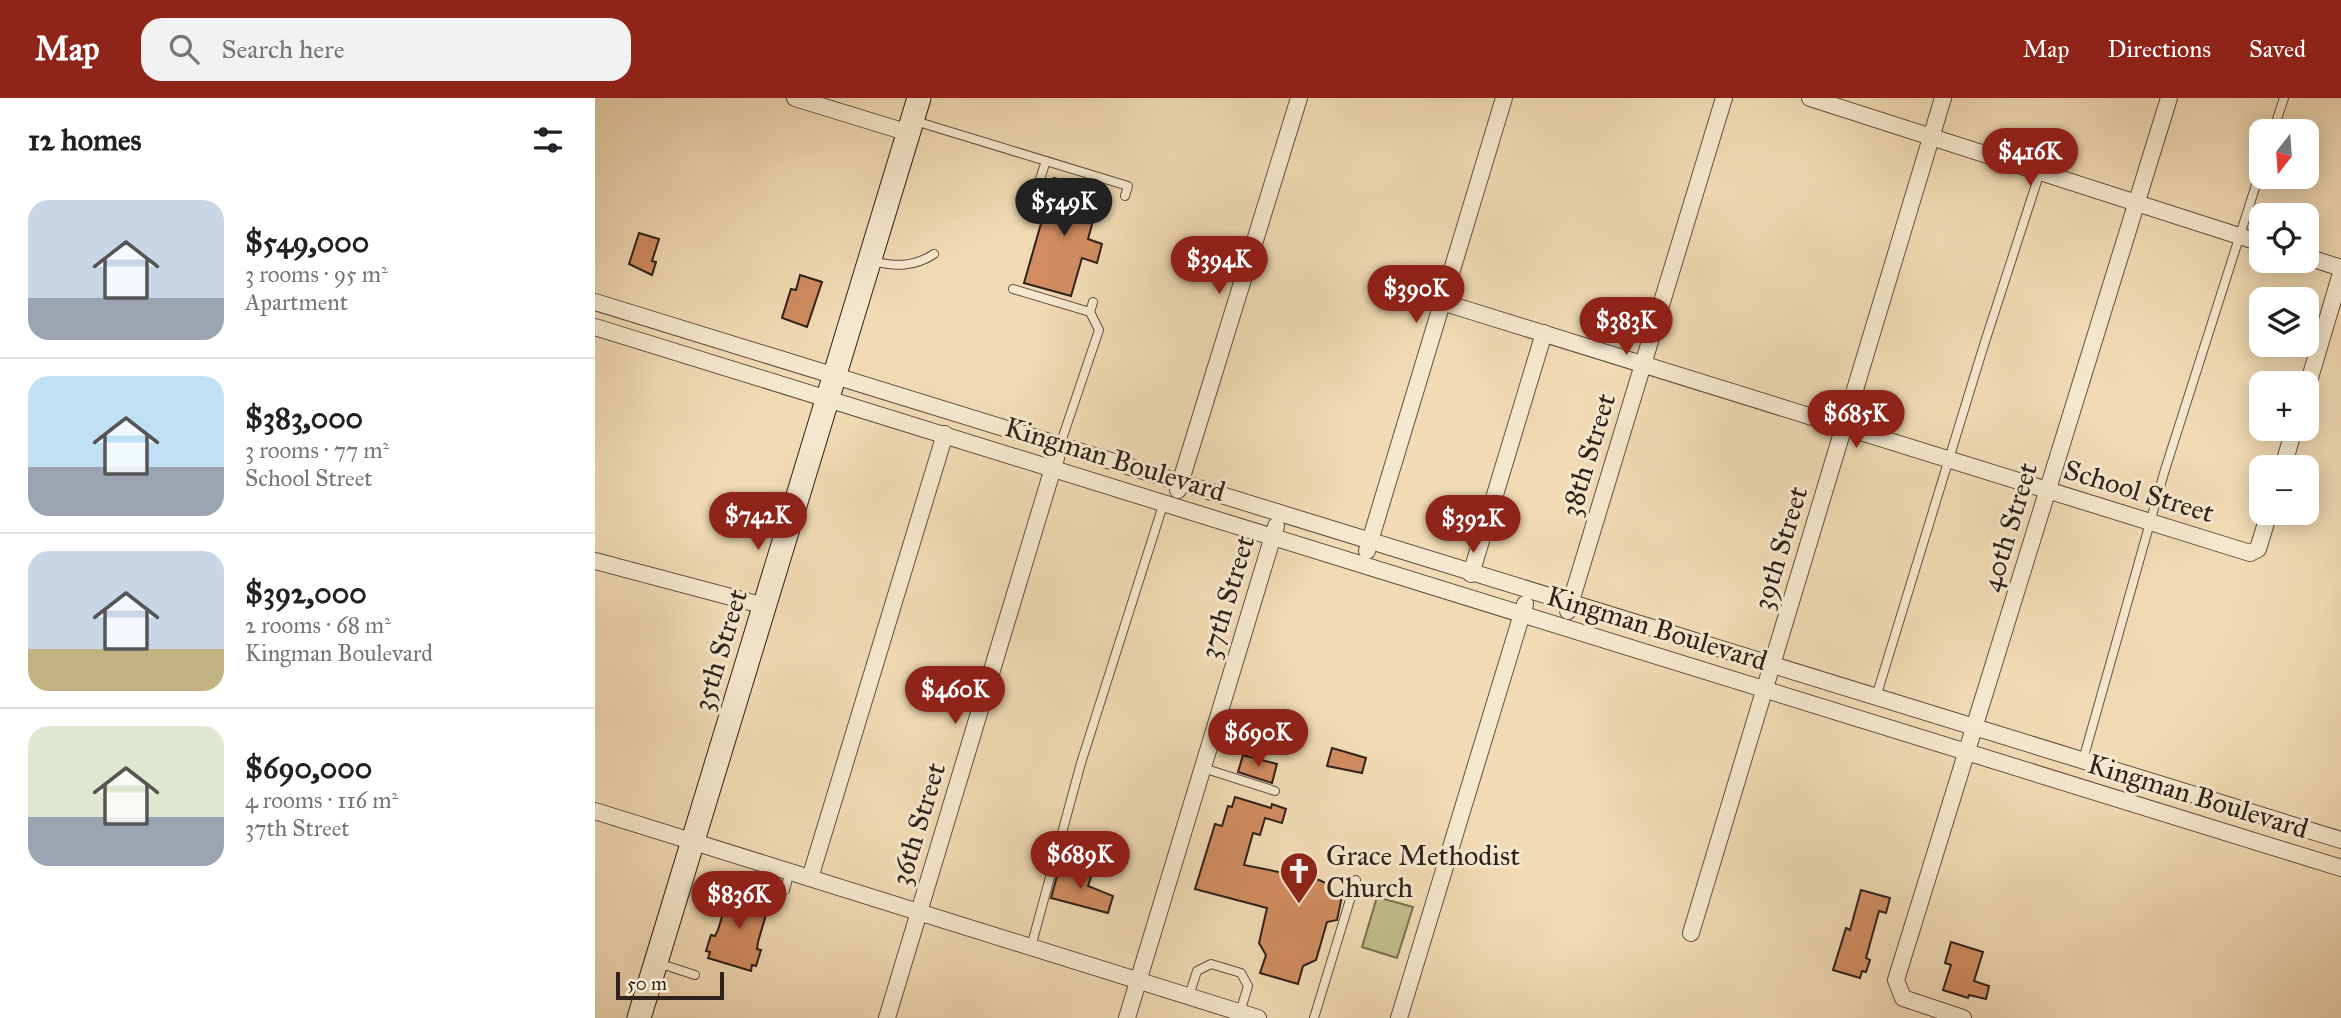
<!DOCTYPE html>
<meta charset="utf-8">
<style>
:root{--surface:#fff;--page:#f2f2f2;--text:#202124;--muted:#757577;--line:#e0e0e0;--accent:#8f2418}
body{margin:0;font-family:"IM FELL Great Primer",serif;background:var(--page);color:var(--text);height:100vh;display:flex;flex-direction:column;font-size:26px;white-space:nowrap}
*{box-sizing:border-box;margin:0}
p{font-size:23px;color:var(--muted)}
.icon{flex:none;width:38px;height:38px;fill:none;stroke:currentColor;stroke-width:2;stroke-linecap:round;stroke-linejoin:round}
.map{position:relative;flex:1;overflow:hidden}
.side{display:flex;flex-direction:column;background:var(--surface);width:595px}
.side>*{flex:none}
.needle{width:46px;rotate:197deg}
.tools{position:absolute;left:1654px;top:21px;display:grid;gap:14px}
.tools a{display:grid;place-items:center;width:70px;height:70px;border-radius:14px;background:var(--surface);box-shadow:0 4px 18px #0003;font-size:35px}
.scale{position:absolute;left:21px;bottom:18px;width:108px;box-sizing:border-box;padding-left:7px;border:4px solid #2f211c;border-top:0;font-size:19px;line-height:24px;white-space:nowrap;color:#2f211c;-webkit-text-stroke:5px #f6e8ce;paint-order:stroke}
.price{position:absolute;translate:-50% -60px;padding:0 16px;border-radius:24px;background:var(--accent);color:#fff;font-size:23px;line-height:46px;filter:drop-shadow(0 2px 4px #0008)}
.price::after{content:'';position:absolute;left:50%;top:42px;width:21px;height:16px;margin-left:-10px;background:inherit;clip-path:polygon(0 0,100% 0,50% 100%)}
.price.current{background:#222;color:#fff}
ul{padding:0;list-style:none}
li{display:flex;align-items:center;gap:21px;height:175px;padding:0 28px}
li+li{border-top:2px solid var(--line)}
li span{display:grid;place-items:center;flex:none;width:196px;height:140px;border-radius:21px;color:#555}
li>.icon{margin-inline-start:auto}
span .icon{width:84px;height:84px;fill:#fffc;stroke-width:1}
li b{font-size:30px}
h2{display:flex;justify-content:space-between;align-items:center;height:84px;padding:0 28px;font-size:30px}
header{display:flex;align-items:center;gap:42px;box-sizing:border-box;height:98px;padding:0 35px;background:var(--accent);color:#fff}
header strong{font-size:33px}
nav{display:flex;gap:38px;margin-inline-start:auto;font-size:24px}
.search{width:490px;height:63px;background:var(--page);display:flex;align-items:center;gap:18px;box-sizing:border-box;padding:0 24px;border-radius:21px;color:var(--muted);font-size:26px}
main{display:flex;flex:1;min-height:0}
.map>svg:first-child{display:block}
.green{fill:#c1be89;stroke:#787052;stroke-width:2}
.building{fill:#d18c61;stroke:#2f211c;stroke-width:2}
.lines{fill:none;stroke-linecap:round;stroke-linejoin:round}
.lane-casing{stroke:#605042;stroke-width:10}
.street-casing{stroke:#605042;stroke-width:18}
.secondary-casing{stroke:#2f211c;stroke-width:25}
.lane{stroke:#f6e8ce;stroke-width:8}
.street{stroke:#f6e8ce;stroke-width:16}
.secondary{stroke:#f6e8ce;stroke-width:23}
.labels{text-anchor:middle;dominant-baseline:central;stroke-width:6;stroke-linejoin:round;paint-order:stroke}
.street-label{font-size:28px;fill:#2f211c;stroke:#f6e8ce}
.poi-label{font-size:28px;fill:#2f211c;stroke:#f6e8ce;text-anchor:start}
</style>
<header>
<strong>Map</strong>
<div class="search"><svg class="icon" aria-label="search" viewBox="0 0 24 24"><circle cx="10" cy="10" r="6"/><path d="M15 15l6 6"/></svg>Search here</div>
<nav><a>Map</a><a>Directions</a><a>Saved</a></nav>
</header>
<main>
<section class="side">
<h2>12 homes<svg class="icon" aria-label="filters" viewBox="0 0 24 24"><path d="M4 7h16M4 17h16"/><circle cx="9" cy="7" r="2"/><circle cx="15" cy="17" r="2"/></svg></h2>
<ul>
<li><span style="background:linear-gradient(#c9d6e8 70%,#9aa5b1 0)"><svg class="icon" aria-label="home" viewBox="0 0 24 24"><path d="M3 11l9-7 9 7M6 9v11h12V9"/></svg></span><div><b>$549,000</b><p>3 rooms · 95 m²</p><p>Apartment</p></div></li>
<li><span style="background:linear-gradient(#bfe0f5 65%,#9aa5b1 0)"><svg class="icon" aria-label="home" viewBox="0 0 24 24"><path d="M3 11l9-7 9 7M6 9v11h12V9"/></svg></span><div><b>$383,000</b><p>3 rooms · 77 m²</p><p>School Street</p></div></li>
<li><span style="background:linear-gradient(#c9d6e8 70%,#c2b280 0)"><svg class="icon" aria-label="home" viewBox="0 0 24 24"><path d="M3 11l9-7 9 7M6 9v11h12V9"/></svg></span><div><b>$392,000</b><p>2 rooms · 68 m²</p><p>Kingman Boulevard</p></div></li>
<li><span style="background:linear-gradient(#dfe7d0 65%,#9aa5b1 0)"><svg class="icon" aria-label="home" viewBox="0 0 24 24"><path d="M3 11l9-7 9 7M6 9v11h12V9"/></svg></span><div><b>$690,000</b><p>4 rooms · 116 m²</p><p>37th Street</p></div></li>
</ul>
</section>
<div class="map">
<svg width="1746" height="920" viewBox="0 0 1746 920">
<rect width="100%" height="100%" fill="#f1dbb4"/>
<filter id="stains"><feTurbulence type="fractalNoise" baseFrequency=".00286" numOctaves="4"/><feColorMatrix values="0 0 0 0 .2 0 0 0 0 .09 0 0 0 0 .02 0 0 0 .5 -.17"/></filter>
<radialGradient id="worn" r=".72"><stop offset=".6" stop-color="#630" stop-opacity="0"/><stop offset="1" stop-color="#630" stop-opacity=".3"/></radialGradient>
<path class="green" d="M782,799L818,809L802,860L767,849Z"/>
<g class="building">
<path d="M459,80L506,94L493,141L507,146L502,165L487,160L476,198L429,185Z"/>
<path d="M44,135L64,141L57,163L61,164L57,177L34,166Z"/>
<path d="M205,177L227,184L212,229L187,220L196,191L201,192Z"/>
<path d="M737,650L771,660L767,675L732,668Z"/>
<path d="M648,657L682,666L677,685L643,674Z"/>
<path d="M640,699L676,710L677,706L691,711L687,725L670,720L665,737L658,735L649,767L724,782L733,786L731,793L747,798L742,822L732,824L721,862L708,868L703,886L665,875L671,857L664,845L672,810L600,791L620,726L627,728L633,708L637,709Z"/>
<path d="M465,767L496,779L493,788L518,798L513,815L456,800Z"/>
<path d="M135,792L175,803L163,844L162,851L166,852L161,868L157,867L156,873L113,860L115,854L111,853L116,837L120,838L123,832Z"/>
<path d="M1266,792L1295,800L1291,815L1284,813L1271,860L1275,862L1271,874L1267,873L1265,880L1238,872L1251,830L1255,832Z"/>
<path d="M1356,844L1388,854L1379,883L1394,888L1391,901L1374,897L1373,900L1348,892L1356,867L1350,865Z"/>
</g>
<g class="lines">
<g class="lane-casing">
<g id="lane">
<path d="M320,23L533,88L530,98"/>
<path d="M1678,33L1689,0"/>
<path d="M445,81L451,63"/>
<path d="M278,163C300,169 319,169 339,156"/>
<path d="M418,191L495,214"/>
<path d="M465,347L504,232L495,214L498,204"/>
<path d="M1281,599L1388,250L1445,74"/>
<path d="M1488,662L1569,375L1666,71"/>
<path d="M608,670L680,693"/>
<path d="M190,792L195,773"/>
<path d="M436,849L486,665L569,404"/>
<path d="M63,865L100,877"/>
<path d="M594,898L602,873L616,866L646,875L653,888L645,914"/>
<path d="M719,920L761,782"/>
</g>
</g>
<g class="street-casing">
<g id="street">
<path d="M200,0L314,35"/>
<path d="M1215,0L1666,145"/>
<path d="M1712,159L1746,170"/>
<path d="M0,204L1746,742"/>
<path d="M847,204L1655,455L1663,451L1674,415"/>
<path d="M0,229L1746,770"/>
<path d="M1712,290L1746,175"/>
<path d="M1688,369L1699,331"/>
<path d="M583,392L704,0"/>
<path d="M772,453L909,0"/>
<path d="M0,463L170,508"/>
<path d="M876,476L949,235"/>
<path d="M973,513L1129,0"/>
<path d="M0,713L663,920"/>
<path d="M215,780L350,336"/>
<path d="M1096,835L1348,0"/>
<path d="M292,920L461,360"/>
<path d="M532,920L681,428"/>
<path d="M804,920L930,506"/>
<path d="M1368,920L1308,900L1301,882L1574,0"/>
</g>
</g>
<g class="secondary-casing">
<path id="secondary" d="M44,920L324,0"/>
</g>
<use href="#lane" class="lane"/>
<use href="#street" class="street"/>
<use href="#secondary" class="secondary"/>
</g>
<defs>
<g id="church-pin" transform="scale(2.0125)"><path d="M0 17L-7.5 6A9.5 9.5 0 1 1 7.5 6Z" fill="#8f2418" stroke="#f6e8ce"/><path d="M-1.2-6h2.4v3.5h3.3v2.4h-3.3V6h-2.4V-.1h-3.3v-2.4h3.3Z" fill="#fff"/></g>
</defs>
<g fill-rule="evenodd">
<use href="#church-pin" x="704" y="773"/>
</g>
<g class="labels">
<g class="street-label">
<text transform="translate(993 357) rotate(-73)">38th Street</text>
<text transform="translate(520 361) rotate(17)">Kingman Boulevard</text>
<text transform="translate(1544 393) rotate(17)">School Street</text>
<text transform="translate(1414 429) rotate(-73)">40th Street</text>
<text transform="translate(1185 450) rotate(-73)">39th Street</text>
<text transform="translate(632 499) rotate(-73)">37th Street</text>
<text transform="translate(1062 530) rotate(17)">Kingman Boulevard</text>
<text transform="translate(125 552) rotate(-73)">35th Street</text>
<text transform="translate(1603 698) rotate(17)">Kingman Boulevard</text>
<text transform="translate(323 726) rotate(-73)">36th Street</text>
</g>
<g class="poi-label">
<text x="731" y="757">Grace Methodist<tspan x="731" dy="32">Church</tspan></text>
</g>
</g>
<rect width="100%" height="100%" filter="url(#stains)"/>
<rect width="100%" height="100%" fill="url(#worn)"/>
</svg>
<div class="tools">
<a><svg class="needle" viewBox="-14 -14 28 28"><path d="M0-13l5 13h-10z" fill="#e53935"/><path d="M0 13l5-13h-10z" fill="#757577"/></svg></a>
<a><svg class="icon" aria-label="locate" viewBox="0 0 24 24"><circle cx="12" cy="12" r="6"/><path d="M12 2v4M12 18v4M2 12h4M18 12h4"/></svg></a>
<a><svg class="icon" aria-label="layers" viewBox="0 0 24 24"><path d="M12 4l9 5-9 5-9-5zM3 14l9 5 9-5"/></svg></a>
<a>+</a>
<a>−</a>
</div>
<div class="scale">50 m</div>
<b class="price" style="left:1435px;top:90px">$416K</b>
<b class="price current" style="left:469px;top:140px">$549K</b>
<b class="price" style="left:624px;top:198px">$394K</b>
<b class="price" style="left:821px;top:227px">$390K</b>
<b class="price" style="left:1031px;top:259px">$383K</b>
<b class="price" style="left:1261px;top:352px">$685K</b>
<b class="price" style="left:163px;top:454px">$742K</b>
<b class="price" style="left:878px;top:457px">$392K</b>
<b class="price" style="left:360px;top:628px">$460K</b>
<b class="price" style="left:663px;top:671px">$690K</b>
<b class="price" style="left:485px;top:793px">$689K</b>
<b class="price" style="left:144px;top:833px">$836K</b>
</div>
</main>
